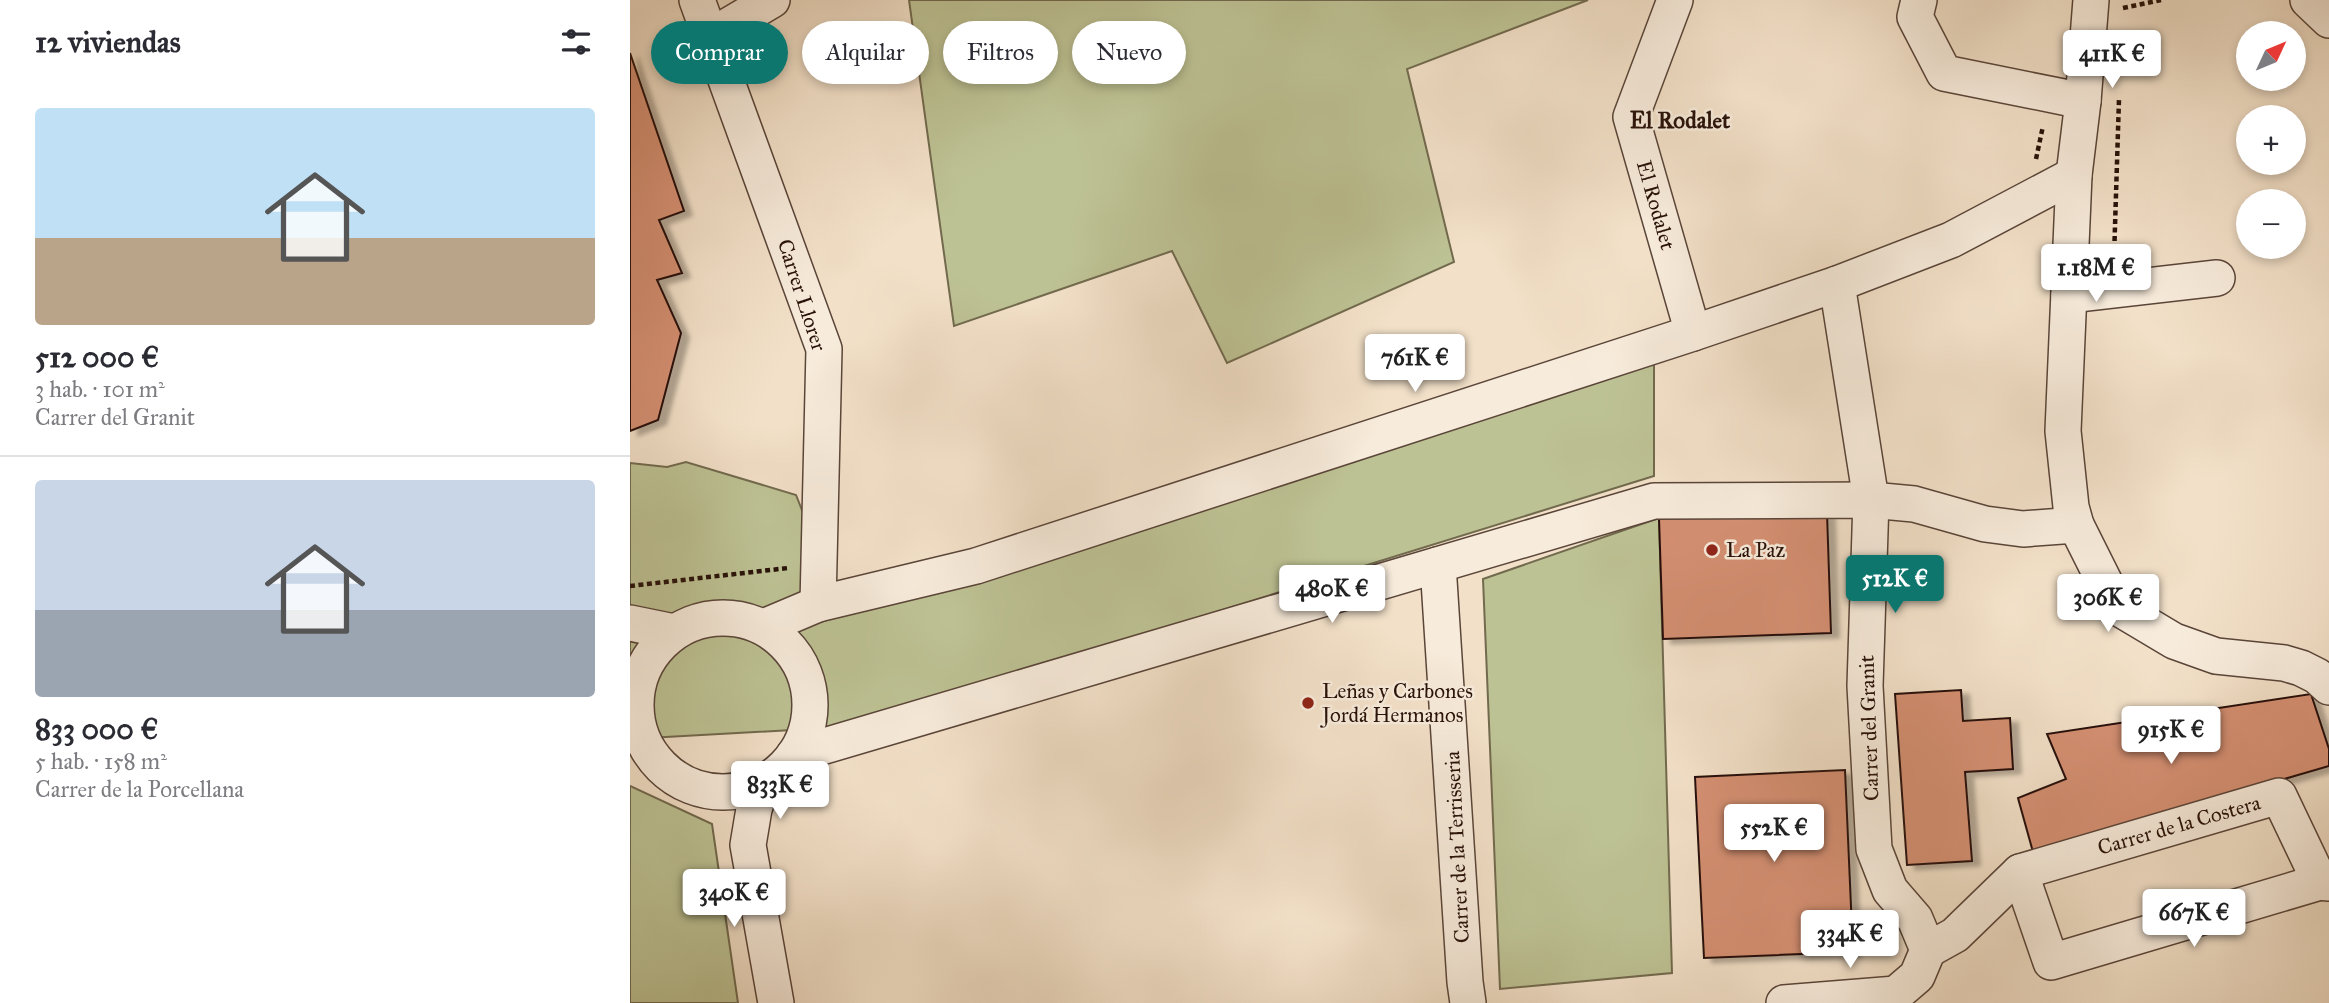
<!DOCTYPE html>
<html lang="es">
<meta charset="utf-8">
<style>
:root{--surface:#fff;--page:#f7f7f7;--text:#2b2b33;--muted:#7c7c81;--line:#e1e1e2;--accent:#0f766e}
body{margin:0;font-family:"IM FELL Great Primer",serif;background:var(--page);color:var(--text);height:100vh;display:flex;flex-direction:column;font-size:26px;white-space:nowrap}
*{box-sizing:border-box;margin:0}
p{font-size:23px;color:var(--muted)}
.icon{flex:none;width:38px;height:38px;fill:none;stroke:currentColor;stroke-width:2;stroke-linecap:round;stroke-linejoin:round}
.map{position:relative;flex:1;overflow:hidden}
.panel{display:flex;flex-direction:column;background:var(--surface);width:630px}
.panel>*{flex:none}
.banner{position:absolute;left:21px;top:21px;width:665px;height:63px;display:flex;gap:14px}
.needle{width:46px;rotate:46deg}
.tools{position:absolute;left:1606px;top:21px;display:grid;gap:14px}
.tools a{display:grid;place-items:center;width:70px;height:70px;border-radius:50%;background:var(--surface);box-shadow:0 4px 10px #0003;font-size:35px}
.price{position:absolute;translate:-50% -60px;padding:0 16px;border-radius:7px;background:#fff;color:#222;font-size:23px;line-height:46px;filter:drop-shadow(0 2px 4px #0008)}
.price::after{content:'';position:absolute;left:50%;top:42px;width:21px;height:16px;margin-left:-10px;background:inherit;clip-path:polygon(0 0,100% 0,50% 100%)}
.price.selected{background:var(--accent);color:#fff}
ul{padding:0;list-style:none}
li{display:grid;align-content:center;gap:14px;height:371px;padding:0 35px}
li+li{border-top:2px solid var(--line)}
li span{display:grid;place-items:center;height:217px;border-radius:7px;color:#555}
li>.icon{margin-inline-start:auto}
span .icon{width:126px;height:126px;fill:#fffc;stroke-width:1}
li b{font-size:30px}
h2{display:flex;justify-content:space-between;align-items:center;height:84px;padding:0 35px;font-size:30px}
.chip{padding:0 24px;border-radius:32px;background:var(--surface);box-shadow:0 4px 10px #0003;font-size:24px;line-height:63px}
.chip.selected{background:var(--accent);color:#fff}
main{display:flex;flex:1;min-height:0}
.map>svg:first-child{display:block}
.green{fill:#bdc294;stroke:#726a4e;stroke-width:2}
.building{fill:#d48f72;stroke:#281109;stroke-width:2;filter:url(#shadow)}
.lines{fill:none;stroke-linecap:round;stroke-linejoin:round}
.minor-casing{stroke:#5a4539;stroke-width:38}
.path{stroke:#281109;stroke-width:4.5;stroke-dasharray:5 3.5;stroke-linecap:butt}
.minor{stroke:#f7ebdb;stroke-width:35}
.poi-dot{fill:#8f2418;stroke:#f7ebdb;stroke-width:2.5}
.labels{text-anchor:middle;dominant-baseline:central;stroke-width:5;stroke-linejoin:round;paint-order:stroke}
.street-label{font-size:21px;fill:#281109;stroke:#f7ebdb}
.poi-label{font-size:21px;fill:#281109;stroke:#f7ebdb;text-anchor:start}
.neighbourhood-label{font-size:23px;font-weight:bold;fill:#281109;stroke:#f7ebdb}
</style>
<main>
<section class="panel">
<h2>12 viviendas<svg class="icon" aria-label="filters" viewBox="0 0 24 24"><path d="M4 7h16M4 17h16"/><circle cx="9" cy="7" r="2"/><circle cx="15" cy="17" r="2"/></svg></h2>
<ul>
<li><span style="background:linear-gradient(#bfe0f5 60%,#b9a48a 0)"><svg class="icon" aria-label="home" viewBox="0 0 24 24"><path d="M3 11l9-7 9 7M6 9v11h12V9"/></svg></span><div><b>512 000 €</b><p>3 hab. · 101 m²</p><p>Carrer del Granit</p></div></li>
<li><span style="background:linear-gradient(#c9d6e8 60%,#9aa5b1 0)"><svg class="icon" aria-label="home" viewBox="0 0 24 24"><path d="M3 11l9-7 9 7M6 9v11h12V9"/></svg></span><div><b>833 000 €</b><p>5 hab. · 158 m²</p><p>Carrer de la Porcellana</p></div></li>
</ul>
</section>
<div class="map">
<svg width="1699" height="1003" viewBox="0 0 1699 1003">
<defs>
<filter id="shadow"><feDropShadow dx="8" dy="4.5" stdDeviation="2" flood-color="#0004"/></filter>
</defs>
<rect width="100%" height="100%" fill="#f2e0c8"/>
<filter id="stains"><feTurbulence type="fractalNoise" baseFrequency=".00286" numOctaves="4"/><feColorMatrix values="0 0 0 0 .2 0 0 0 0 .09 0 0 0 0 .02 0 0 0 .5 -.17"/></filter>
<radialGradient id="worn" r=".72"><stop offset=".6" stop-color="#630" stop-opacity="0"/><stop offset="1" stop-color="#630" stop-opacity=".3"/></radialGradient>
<g class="green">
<path d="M279,0H958L777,69L824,262L597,363L542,251L324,326Z"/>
<path d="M1024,364V476L215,727L0,739V463L37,467L56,462L166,495L212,611Z"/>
<path d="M1029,518L1042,973L870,989L853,579Z"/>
<path d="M0,786L82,824L108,1003H0Z"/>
</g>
<g class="building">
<path d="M0,53L54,211L29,220L52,273L27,280L51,333L28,420L0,431Z"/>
<path d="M1197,513L1201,633L1033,639L1029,518Z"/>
<path d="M1331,690L1333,721L1380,718L1383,769L1335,772L1342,861L1277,865L1265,694Z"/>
<path d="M1681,694L1699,749V766L1403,852L1388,798L1436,779L1417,734Z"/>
<path d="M1215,770L1223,952L1074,958L1065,777Z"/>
</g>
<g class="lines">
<g class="minor-casing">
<g id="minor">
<path d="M67,0L194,349L188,604"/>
<path d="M1045,0L1001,117L1063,333"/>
<path d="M1289,0L1285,17L1314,73L1453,101"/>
<path d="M1461,0L1453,101L1444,175L1433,431L1441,507L1446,525L1487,607L1544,641L1586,656L1654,663L1671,668L1687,676L1699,687"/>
<path d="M1678,0L1699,20"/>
<path d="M81,36L142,0"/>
<path d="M1207,284L1241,500L1235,686L1244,849L1260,890L1285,919L1298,950"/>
<path d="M1439,295L1587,278"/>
<path d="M808,565L835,982L838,1003"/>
<circle cx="93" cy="705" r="87"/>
<path d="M0,623L44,632"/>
<path d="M136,626L188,604L346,566L1063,333L1207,284L1321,240L1444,175"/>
<path d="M164,755L1024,501L1241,500L1284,504L1355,524L1393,529L1446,525"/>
<path d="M132,785L124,809L118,845L146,1003"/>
<path d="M1390,872L1421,962L1690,882"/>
<path d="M1298,950L1325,935L1390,872L1649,796L1690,882L1699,883"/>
<path d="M1154,1003L1266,994L1287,976L1298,950"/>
</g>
</g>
<g class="path">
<path d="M1493,8L1531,0"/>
<path d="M1406,159L1413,126"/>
<path d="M1484,258L1489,99"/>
<path d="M0,586L158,568"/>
</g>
<use href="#minor" class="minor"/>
</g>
<g class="poi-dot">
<circle cx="1082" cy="550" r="7"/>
<circle cx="678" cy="703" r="7"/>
</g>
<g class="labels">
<g class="street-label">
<text transform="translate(1026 205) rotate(74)">El Rodalet</text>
<text transform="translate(172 295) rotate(72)">Carrer Llorer</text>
<text transform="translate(1239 728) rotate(-92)">Carrer del Granit</text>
<text transform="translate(1549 825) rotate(-16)">Carrer de la Costera</text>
<text transform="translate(827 847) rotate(-93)">Carrer de la Terrisseria</text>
</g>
<g class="poi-label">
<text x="1096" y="550">La Paz</text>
<text x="692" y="691">Leñas y Carbones<tspan x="692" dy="24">Jordá Hermanos</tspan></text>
</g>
<g class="neighbourhood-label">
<text x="1050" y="120">El Rodalet</text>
</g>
</g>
<rect width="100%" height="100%" filter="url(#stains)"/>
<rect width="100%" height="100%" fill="url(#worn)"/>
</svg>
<div class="tools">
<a><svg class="needle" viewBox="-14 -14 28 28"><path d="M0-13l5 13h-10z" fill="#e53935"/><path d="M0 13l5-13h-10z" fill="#7c7c81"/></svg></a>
<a>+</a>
<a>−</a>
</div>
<b class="price" style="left:1482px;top:90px">411K €</b>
<b class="price" style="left:1466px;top:304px">1.18M €</b>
<b class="price" style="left:785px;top:394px">761K €</b>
<b class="price selected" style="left:1265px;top:615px">512K €</b>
<b class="price" style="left:702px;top:625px">480K €</b>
<b class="price" style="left:1478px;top:634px">306K €</b>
<b class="price" style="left:1541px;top:766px">915K €</b>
<b class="price" style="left:150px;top:821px">833K €</b>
<b class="price" style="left:1144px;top:864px">552K €</b>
<b class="price" style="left:104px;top:929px">340K €</b>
<b class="price" style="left:1564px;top:949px">667K €</b>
<b class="price" style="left:1220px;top:970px">334K €</b>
<div class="banner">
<a class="chip selected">Comprar</a>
<a class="chip">Alquilar</a>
<a class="chip">Filtros</a>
<a class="chip">Nuevo</a>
</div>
</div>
</main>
